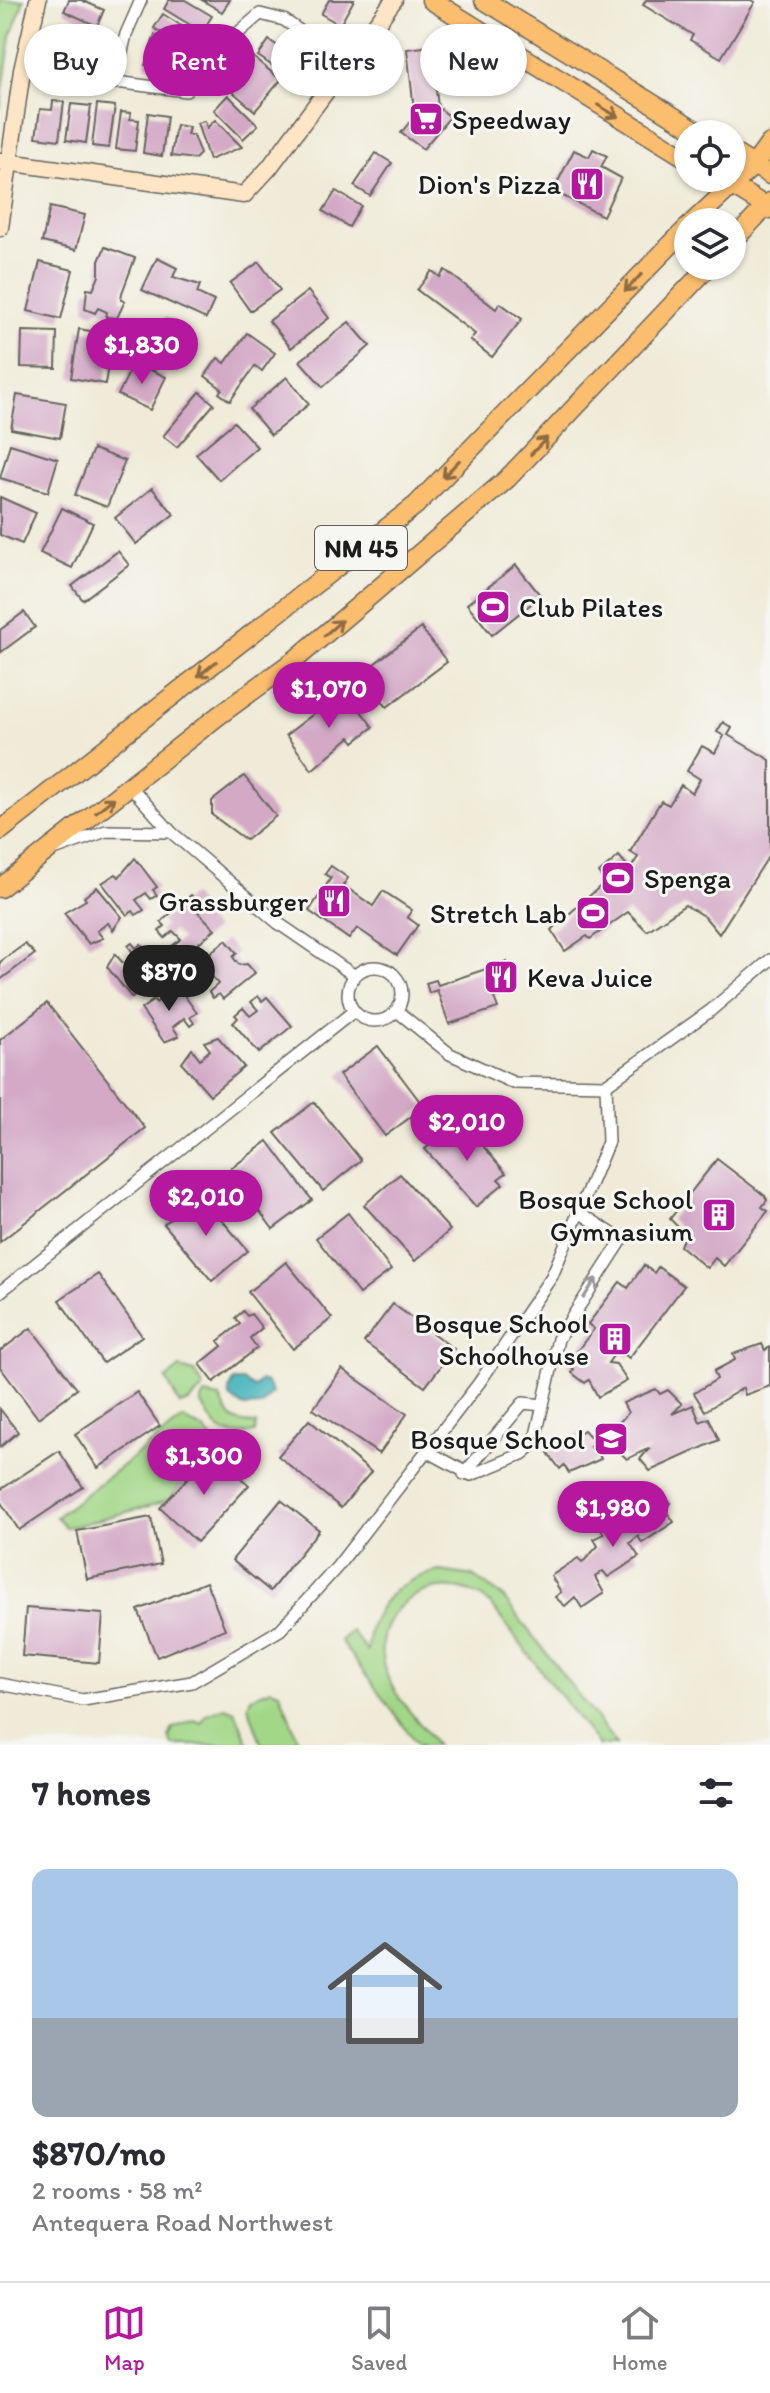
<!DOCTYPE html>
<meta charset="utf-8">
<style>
:root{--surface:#fff;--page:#f7f7f7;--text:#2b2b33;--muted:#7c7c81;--line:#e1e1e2;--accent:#b5179e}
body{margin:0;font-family:Itim,sans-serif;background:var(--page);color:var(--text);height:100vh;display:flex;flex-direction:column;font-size:30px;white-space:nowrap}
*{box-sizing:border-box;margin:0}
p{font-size:26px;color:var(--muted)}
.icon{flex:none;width:44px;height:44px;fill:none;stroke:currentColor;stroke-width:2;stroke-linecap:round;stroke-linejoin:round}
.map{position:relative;height:1745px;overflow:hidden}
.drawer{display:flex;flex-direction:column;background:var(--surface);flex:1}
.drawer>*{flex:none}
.banner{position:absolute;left:24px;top:24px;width:722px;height:72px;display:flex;gap:16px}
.tools{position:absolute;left:674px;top:120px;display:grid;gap:16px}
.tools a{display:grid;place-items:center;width:72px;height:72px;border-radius:50%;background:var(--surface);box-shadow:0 2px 6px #0004;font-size:40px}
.price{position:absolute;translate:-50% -68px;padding:0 18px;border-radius:28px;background:var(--accent);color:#fff;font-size:26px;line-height:52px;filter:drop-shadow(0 2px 4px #0008)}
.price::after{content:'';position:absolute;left:50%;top:48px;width:24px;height:18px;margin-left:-12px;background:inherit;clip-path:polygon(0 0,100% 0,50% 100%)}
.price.current{background:#222;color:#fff}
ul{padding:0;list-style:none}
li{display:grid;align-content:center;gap:16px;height:424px;padding:0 32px}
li+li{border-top:2px solid var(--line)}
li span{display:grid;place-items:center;height:248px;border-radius:16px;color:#555}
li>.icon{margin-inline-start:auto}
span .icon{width:144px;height:144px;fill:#fffc;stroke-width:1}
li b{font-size:34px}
h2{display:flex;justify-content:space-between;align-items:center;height:96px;padding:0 32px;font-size:34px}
.pill{padding:0 28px;border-radius:36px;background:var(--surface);box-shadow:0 2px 6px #0004;font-size:28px;line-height:72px}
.pill.current{background:var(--accent);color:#fff}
.dock{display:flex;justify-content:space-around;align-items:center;height:112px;border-top:2px solid var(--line);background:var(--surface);font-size:22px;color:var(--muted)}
.dock a{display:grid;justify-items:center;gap:4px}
.dock .current{color:var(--accent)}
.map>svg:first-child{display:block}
.green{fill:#a2d787;stroke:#5f7a52;stroke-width:2}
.water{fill:#41b1ba;stroke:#2e666b;stroke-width:2}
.building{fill:#d3a9c6}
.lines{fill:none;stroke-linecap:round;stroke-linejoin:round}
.street-casing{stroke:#66645e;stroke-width:14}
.secondary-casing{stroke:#66645e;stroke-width:19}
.primary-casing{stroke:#66645e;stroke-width:21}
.street{stroke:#fff;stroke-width:11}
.secondary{stroke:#fde5c5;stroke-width:16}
.primary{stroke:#fbbd6e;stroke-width:18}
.oneway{stroke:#8c6c45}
.oneway2{stroke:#999}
.labels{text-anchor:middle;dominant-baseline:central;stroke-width:6;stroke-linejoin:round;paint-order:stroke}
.shield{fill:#f6f6f2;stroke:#5d5d5c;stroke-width:2}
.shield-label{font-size:26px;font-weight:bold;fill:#1c1c1c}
.poi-label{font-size:28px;fill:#1c1c1c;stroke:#f6f6f2;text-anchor:end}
</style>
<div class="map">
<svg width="770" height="1745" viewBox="0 0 770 1745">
<rect width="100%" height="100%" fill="#f6f6f2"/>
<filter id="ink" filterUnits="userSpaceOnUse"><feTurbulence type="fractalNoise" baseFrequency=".0125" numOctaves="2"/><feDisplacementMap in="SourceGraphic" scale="16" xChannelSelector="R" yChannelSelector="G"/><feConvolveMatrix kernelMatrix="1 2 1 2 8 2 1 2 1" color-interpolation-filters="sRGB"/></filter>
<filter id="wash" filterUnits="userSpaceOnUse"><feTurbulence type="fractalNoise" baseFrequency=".006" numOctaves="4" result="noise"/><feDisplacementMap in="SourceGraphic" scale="32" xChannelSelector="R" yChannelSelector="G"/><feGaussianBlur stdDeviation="1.8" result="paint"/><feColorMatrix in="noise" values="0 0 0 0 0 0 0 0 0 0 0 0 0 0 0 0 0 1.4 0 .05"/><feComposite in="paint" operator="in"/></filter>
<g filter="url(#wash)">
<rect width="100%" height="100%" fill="#f0ebd8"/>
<g class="green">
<path d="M0,0H24L11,36L0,109Z"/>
<path d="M180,1368L195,1372L204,1388L189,1402L180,1405L166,1379Z"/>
<path d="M205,1395L220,1398C229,1419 233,1424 256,1424L255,1433C220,1438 217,1432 201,1402Z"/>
<path d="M183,1419L204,1430L217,1445L167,1501L75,1526L65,1527L56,1517Z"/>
<path d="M440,1571L473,1576L502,1596L617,1745H598L489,1603C444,1565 371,1602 383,1663C389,1693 419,1721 437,1745H418L340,1641L351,1631L367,1651C369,1607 397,1579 440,1571Z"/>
<path d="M271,1689L280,1692L300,1745H262L248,1706L251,1697Z"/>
<path d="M225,1707L235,1711L249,1745H172L169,1737L173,1728L195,1720L202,1723L206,1714Z"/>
</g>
<g class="water">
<path d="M166,319L173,323V341L163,346L160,351L151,349L149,346Z"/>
<path d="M234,1381H243L254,1388L260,1381L267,1383L272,1393L261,1406L244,1407L230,1397L229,1389Z"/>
</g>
<g id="blocks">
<g class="building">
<path d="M69,0H81L104,10L97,26L64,11Z"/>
<path d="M169,0H185L212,16L202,32L164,9Z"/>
<path d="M202,0H230L222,12Z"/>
<path d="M329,0H354L340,25L321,14Z"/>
<path d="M646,0H751L755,2L721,58L690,40L693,35L643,5Z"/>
<path d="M163,14L199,37L190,52L154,28Z"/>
<path d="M55,27L97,39L93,51L77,47L74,57L49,50Z"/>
<path d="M155,34L190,55L178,67L145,65Z"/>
<path d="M269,40L310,68L299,84L258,56Z"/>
<path d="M431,46L438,107H432L438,112L441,109L450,117L423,149L401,133L420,109H414L407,49Z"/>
<path d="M253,57L281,80L255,111L227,87Z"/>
<path d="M228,95L258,125L243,139L214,110Z"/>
<path d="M53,101L64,102L59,140L36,137L40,109L52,110Z"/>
<path d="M71,104L91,106L86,143L66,140Z"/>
<path d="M97,104L115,106L109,148L92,146Z"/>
<path d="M121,112L131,113L130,119L139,120L135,151L116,149Z"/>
<path d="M148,113L167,116L162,156L143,153Z"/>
<path d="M215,120L242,147L209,160L197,123L205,121L207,128Z"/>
<path d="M176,125L189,127L187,135H193L200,154L195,159L171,156Z"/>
<path d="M593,149L607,156L601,167L621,178L603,216L553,191L574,150L589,157Z"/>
<path d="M376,153L392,163L370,196L354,186Z"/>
<path d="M336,191L361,206L349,227L323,211Z"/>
<path d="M50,207L85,215L76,250L42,242Z"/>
<path d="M105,247L135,258L122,293L121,300L125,301L117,318L106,317L107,312L98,308L95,313L85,309L87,289L93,290L99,276V261Z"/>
<path d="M157,258L177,268L173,277L200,285L197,293L214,301L206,319L142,290Z"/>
<path d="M40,262L73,270L61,319L28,311Z"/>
<path d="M259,262L280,290L250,311L230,283Z"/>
<path d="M445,270L496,309L500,303L522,319L492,357L470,340L475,334L417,290L432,271L440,277Z"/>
<path d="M308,291L329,318L291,348L269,321Z"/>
<path d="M349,322L370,346L323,387L300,361Z"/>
<path d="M79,329L113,335L105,384L71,378Z"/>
<path d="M22,331L57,332L56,368L21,367Z"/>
<path d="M247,333L275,353L262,371L255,366L230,401L219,393L222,389L205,376L218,358L225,363Z"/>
<path d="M134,362L166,377L150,410L118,395Z"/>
<path d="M287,377L309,404L271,435L249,409Z"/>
<path d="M200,392L214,404L177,447L163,436Z"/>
<path d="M17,395L66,403L60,438L11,429Z"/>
<path d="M234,422L257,447L219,480L196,454Z"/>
<path d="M10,444L58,459L48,492L0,478Z"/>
<path d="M93,449L125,461L107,507L75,495Z"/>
<path d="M152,488L174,514L136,544L115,518Z"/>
<path d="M0,497L36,513L22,544L0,535Z"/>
<path d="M62,508L93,523L72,568L40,553Z"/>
<path d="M118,551L129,565L83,600L72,586Z"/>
<path d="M516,565L541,596L492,635L467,604Z"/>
<path d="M24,612L35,627L0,653V630Z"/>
<path d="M421,628L447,662L387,707L361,674Z"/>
<path d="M345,690L373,727L354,742L350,737L312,770L286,735Z"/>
<path d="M723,722L732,728L728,735L770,760V854L719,934L705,917L685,905L647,931L628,912L590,939L587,936L565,951L551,930L604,883L599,873L619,856L630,869L638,857L630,852L661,801L669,805L681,785L692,793L700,779L687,771L702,746L715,753L724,736L717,732Z"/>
<path d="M244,776L276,816L246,840L212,815V801Z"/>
<path d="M135,858L157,887L153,890L157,895L151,899L146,893L136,900L144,910L136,915L133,911L127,915L102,883L116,874L119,877Z"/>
<path d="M331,866L348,878L343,885L373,906L383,891L412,910L407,917L418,925L397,955L357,928L349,939L309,911L331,878L325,874Z"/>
<path d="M97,887L122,917L113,930L108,923L97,931L103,938L89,944L64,913L86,900L84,897Z"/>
<path d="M191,895L202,908L198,912L215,929L186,954L182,949L178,953L172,946L181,939L173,931L165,938L159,931L165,926L161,922Z"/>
<path d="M226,940L237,953L233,957L239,965L247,964L255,973L223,999L219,994L213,998L209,992L218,984L210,974L200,982L194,976L200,971L195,965Z"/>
<path d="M132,943L136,948L141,944L164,971L142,983V990L132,998L107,967L115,954L124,964L135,955L128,946Z"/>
<path d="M25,944L35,954L0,980V962Z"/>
<path d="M507,962L516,988L493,995L498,1008L449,1024L437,990L429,993L426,983L436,980L438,985Z"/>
<path d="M176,984L197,1013L190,1017L194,1023L190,1026L184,1018L173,1027L179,1036L164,1042L141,1009L154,1000L156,1003Z"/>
<path d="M258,996L262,1001L267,997L292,1026L259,1053L233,1023L238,1018L235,1015L243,1008L250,1016L258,1010L251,1002Z"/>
<path d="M47,1003L145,1128L0,1242V1040Z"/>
<path d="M218,1037L244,1067L210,1095L182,1063L192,1049L200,1059L210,1050L204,1042Z"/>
<path d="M378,1046L424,1107L385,1136L339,1075Z"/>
<path d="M314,1102L361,1160L323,1191L275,1133Z"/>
<path d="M460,1119L506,1173L498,1179L503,1184L476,1207L425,1149Z"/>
<path d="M268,1141L312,1200L273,1229L229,1170Z"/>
<path d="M717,1159L765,1196L767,1200L762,1207L768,1211L724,1266L715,1258L707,1268L680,1246L685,1234L670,1219Z"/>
<path d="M400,1174L450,1230L415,1261L364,1205Z"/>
<path d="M200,1194L248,1251L212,1281L164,1224Z"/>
<path d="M348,1213L391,1270L359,1294L316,1238Z"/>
<path d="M286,1262L332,1318L293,1349L248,1292Z"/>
<path d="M644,1265L654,1273L658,1267L684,1286L629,1358L618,1349L608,1363L616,1364L627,1381L598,1397L589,1380L585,1383L572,1373L574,1369L567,1364L594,1329L588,1324L620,1282L628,1288Z"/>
<path d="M98,1274L142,1336L103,1363L59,1300Z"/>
<path d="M393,1304L454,1349L425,1387L364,1342Z"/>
<path d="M243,1311L247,1316L251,1314L262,1328L250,1338L257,1348L214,1382L200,1364L222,1346L218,1341L240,1324L235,1318Z"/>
<path d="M31,1328L77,1389L38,1418L0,1367V1351Z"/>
<path d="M762,1344L765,1350L770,1347V1386L745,1395L743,1388L705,1411L694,1393L717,1379L714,1371L735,1360L733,1354Z"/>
<path d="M342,1369L407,1414L379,1454L313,1409Z"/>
<path d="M656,1389L660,1394L668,1390L682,1404L672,1414L693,1405L700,1422L709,1418L719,1440L650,1471L640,1459L650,1448L627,1459L611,1444L616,1439L612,1430L628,1413L623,1403Z"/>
<path d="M137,1392L160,1426L98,1468L75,1434Z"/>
<path d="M0,1409L18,1432L0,1447Z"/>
<path d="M309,1420L371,1472L341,1508L278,1456Z"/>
<path d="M584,1430L595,1442L591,1446L595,1445L601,1459L569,1473L564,1465L560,1469L548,1453Z"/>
<path d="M59,1451L83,1487L19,1530L0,1501V1490Z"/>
<path d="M211,1452L249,1485L197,1542L160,1508Z"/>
<path d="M656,1489L671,1503L665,1509L674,1522L642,1543L638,1536L630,1543L639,1557L608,1577L603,1571L595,1577L604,1593L582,1608L575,1597L565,1606L555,1597L561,1592L551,1576L578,1558L582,1563L598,1546L594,1539L604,1534L601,1529L611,1523L608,1518L640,1498L643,1503Z"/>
<path d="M281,1500L319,1530L270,1591L232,1560Z"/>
<path d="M151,1517L161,1564L87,1579L77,1531Z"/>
<path d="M206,1582L225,1629L157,1657L138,1610Z"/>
<path d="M26,1608L103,1614L99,1663L22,1656Z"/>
</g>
</g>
</g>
<g filter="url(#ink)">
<use href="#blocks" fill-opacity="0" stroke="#66645e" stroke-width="2"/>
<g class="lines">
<g class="street-casing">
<g id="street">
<path d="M22,70L186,91L238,33L260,14L284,20L348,64"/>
<path d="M115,83L126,34L141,0"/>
<path d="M130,786L171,832L278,923L355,976"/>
<path d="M57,849L106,831L171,832"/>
<circle cx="375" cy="994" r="27"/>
<path d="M397,1011L450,1054L514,1083L606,1085L710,1011L770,960"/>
<path d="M0,1292L354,1011"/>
<path d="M427,1451L471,1475L522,1454L534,1444L558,1339L622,1240L579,1212"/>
<path d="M464,1474L523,1403L543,1405"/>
<path d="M0,1684L83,1700L192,1682L280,1630L337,1567L479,1383L552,1276L608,1142L606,1085"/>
</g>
</g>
<g class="secondary-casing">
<g id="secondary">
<path d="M0,161L244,195L269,168L394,0"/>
<path d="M0,228L22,70L38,0"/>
</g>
</g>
<g class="primary-casing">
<g id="primary">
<path d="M431,0L688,159"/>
<path d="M484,0L702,134"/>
<path d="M732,152L770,175"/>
<path d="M721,179L770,209"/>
<path d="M693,222L754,165L770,143"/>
<path d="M732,242L770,202"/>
<path d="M0,831L416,505L688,227"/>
<path d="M0,888L218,716L296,659L507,479L709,266"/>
</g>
</g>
<use href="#street" class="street"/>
<use href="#secondary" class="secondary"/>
<use href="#primary" class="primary"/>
</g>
<defs><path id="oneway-shaft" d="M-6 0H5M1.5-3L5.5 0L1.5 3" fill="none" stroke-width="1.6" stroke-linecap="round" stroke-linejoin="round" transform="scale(2)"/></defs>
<g class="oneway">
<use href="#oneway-shaft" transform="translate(608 111) rotate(31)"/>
<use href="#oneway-shaft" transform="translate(633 283) rotate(134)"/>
<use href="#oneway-shaft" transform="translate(539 446) rotate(-46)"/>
<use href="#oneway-shaft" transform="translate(451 469) rotate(134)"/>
<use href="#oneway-shaft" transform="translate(333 628) rotate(-41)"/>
<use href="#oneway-shaft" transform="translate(207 669) rotate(142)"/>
<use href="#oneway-shaft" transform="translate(105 805) rotate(-38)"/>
</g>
<use class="oneway2" href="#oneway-shaft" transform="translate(590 1288) rotate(-57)"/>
</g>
<defs>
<g id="supermarket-square" transform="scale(1.8)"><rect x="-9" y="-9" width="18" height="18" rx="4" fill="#b5179e" stroke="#f6f6f2"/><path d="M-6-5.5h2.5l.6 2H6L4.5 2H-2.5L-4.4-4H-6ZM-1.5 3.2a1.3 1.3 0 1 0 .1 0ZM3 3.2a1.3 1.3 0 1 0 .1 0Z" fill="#fff"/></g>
<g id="restaurant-square" transform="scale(1.8)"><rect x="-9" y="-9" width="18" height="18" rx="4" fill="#b5179e" stroke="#f6f6f2"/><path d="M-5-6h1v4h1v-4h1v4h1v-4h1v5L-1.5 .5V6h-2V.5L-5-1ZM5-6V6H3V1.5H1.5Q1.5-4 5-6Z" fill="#fff"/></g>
<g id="stadium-square" transform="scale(1.8)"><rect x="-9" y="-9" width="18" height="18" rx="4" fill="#b5179e" stroke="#f6f6f2"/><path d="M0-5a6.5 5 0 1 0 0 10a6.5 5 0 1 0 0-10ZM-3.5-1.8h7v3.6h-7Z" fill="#fff"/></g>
<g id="building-square" transform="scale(1.8)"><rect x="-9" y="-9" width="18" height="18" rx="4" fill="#b5179e" stroke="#f6f6f2"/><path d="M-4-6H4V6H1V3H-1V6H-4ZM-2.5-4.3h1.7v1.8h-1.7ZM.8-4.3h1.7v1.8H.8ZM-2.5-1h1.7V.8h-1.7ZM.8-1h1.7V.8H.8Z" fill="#fff"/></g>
<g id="school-square" transform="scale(1.8)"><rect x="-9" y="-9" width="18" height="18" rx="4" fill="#b5179e" stroke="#f6f6f2"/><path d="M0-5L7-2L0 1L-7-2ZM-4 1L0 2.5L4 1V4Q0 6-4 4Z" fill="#fff"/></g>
</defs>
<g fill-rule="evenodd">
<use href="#supermarket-square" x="426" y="119"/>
<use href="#restaurant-square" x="587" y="184"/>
<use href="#stadium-square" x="493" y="607"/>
<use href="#stadium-square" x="618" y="878"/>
<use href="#restaurant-square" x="334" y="901"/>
<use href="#stadium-square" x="593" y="913"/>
<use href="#restaurant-square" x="501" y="977"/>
<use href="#building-square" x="719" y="1215"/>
<use href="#building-square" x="615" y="1339"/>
<use href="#school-square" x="611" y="1439"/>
</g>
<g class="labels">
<rect class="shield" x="315" y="526" width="92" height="44" rx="6"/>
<g class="shield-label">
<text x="361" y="548">NM 45</text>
</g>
<g class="poi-label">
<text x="452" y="119" text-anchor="start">Speedway</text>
<text x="561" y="184">Dion's Pizza</text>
<text x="519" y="607" text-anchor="start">Club Pilates</text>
<text x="644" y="878" text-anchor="start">Spenga</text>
<text x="308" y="901">Grassburger</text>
<text x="567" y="913">Stretch Lab</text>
<text x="527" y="977" text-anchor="start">Keva Juice</text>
<text x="693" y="1199">Bosque School<tspan x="693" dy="32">Gymnasium</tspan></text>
<text x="589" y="1323">Bosque School<tspan x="589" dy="32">Schoolhouse</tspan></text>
<text x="585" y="1439">Bosque School</text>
</g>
</g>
</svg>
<div class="tools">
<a><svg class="icon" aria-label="locate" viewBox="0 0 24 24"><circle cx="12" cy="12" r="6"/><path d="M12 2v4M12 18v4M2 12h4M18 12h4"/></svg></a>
<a><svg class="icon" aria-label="layers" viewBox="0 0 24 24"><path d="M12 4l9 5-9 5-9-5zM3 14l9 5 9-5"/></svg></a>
</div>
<b class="price" style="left:142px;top:386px">$1,830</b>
<b class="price" style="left:329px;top:730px">$1,070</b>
<b class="price current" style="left:169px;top:1013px">$870</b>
<b class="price" style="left:467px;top:1163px">$2,010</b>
<b class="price" style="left:206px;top:1238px">$2,010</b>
<b class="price" style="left:204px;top:1497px">$1,300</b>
<b class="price" style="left:613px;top:1549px">$1,980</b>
<div class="banner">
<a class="pill">Buy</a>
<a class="pill current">Rent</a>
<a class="pill">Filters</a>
<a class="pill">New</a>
</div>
</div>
<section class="drawer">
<h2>7 homes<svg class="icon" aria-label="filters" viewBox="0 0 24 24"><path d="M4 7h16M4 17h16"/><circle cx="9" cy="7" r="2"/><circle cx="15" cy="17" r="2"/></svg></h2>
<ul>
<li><span style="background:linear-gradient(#a9c7e8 60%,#9aa5b1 0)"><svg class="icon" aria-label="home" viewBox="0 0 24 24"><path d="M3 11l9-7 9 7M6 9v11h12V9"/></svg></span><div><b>$870/mo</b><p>2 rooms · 58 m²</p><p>Antequera Road Northwest</p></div></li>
</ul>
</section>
<nav class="dock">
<a class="current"><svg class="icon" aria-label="map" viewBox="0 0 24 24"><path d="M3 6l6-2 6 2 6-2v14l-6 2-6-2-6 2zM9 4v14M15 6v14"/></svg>Map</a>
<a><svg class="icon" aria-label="saved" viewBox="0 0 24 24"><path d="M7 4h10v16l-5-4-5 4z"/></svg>Saved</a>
<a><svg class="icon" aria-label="home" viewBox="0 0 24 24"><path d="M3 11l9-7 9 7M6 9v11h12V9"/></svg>Home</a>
</nav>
